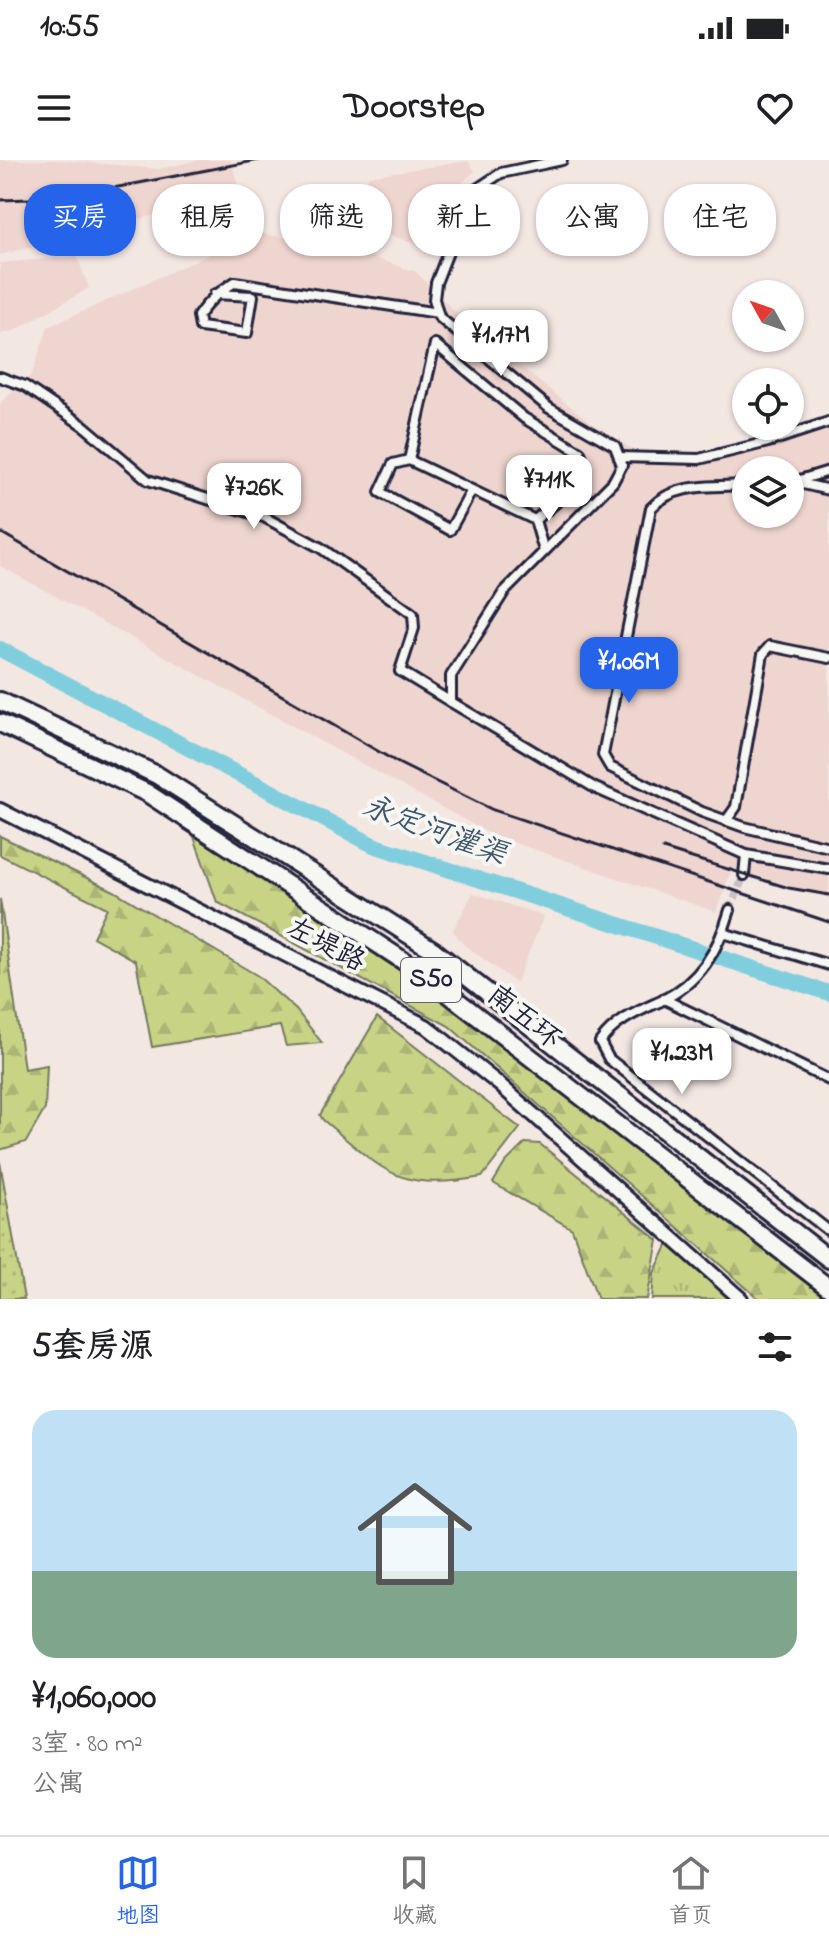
<!DOCTYPE html>
<html lang="zh">
<meta charset="utf-8">
<style>
:root{--surface:#fff;--page:#f2f2f2;--text:#202124;--muted:#757577;--line:#e0e0e0;--accent:#2563eb}
body{margin:0;font-family:"Indie Flower","LXGW WenKai TC",sans-serif;background:var(--page);color:var(--text);height:100vh;display:flex;flex-direction:column;font-size:30px;white-space:nowrap}
*{box-sizing:border-box;margin:0}
p{font-size:26px;color:var(--muted)}
.icon{flex:none;width:44px;height:44px;fill:none;stroke:currentColor;stroke-width:2;stroke-linecap:round;stroke-linejoin:round}
.map{position:relative;height:1139px;overflow:hidden}
.drawer{display:flex;flex-direction:column;background:var(--surface);flex:1}
.drawer>*{flex:none}
.banner{position:absolute;left:24px;top:24px;width:782px;height:72px;display:flex;gap:16px}
.needle{width:52px;rotate:310deg}
.controls{position:absolute;left:732px;top:120px;display:grid;gap:16px}
.controls a{display:grid;place-items:center;width:72px;height:72px;border-radius:50%;background:var(--surface);box-shadow:0 2px 6px #0004;font-size:40px}
.price{position:absolute;translate:-50% -68px;padding:0 18px;border-radius:16px;background:#fff;color:#222;font-size:26px;line-height:52px;filter:drop-shadow(0 2px 4px #0008)}
.price::after{content:'';position:absolute;left:50%;top:48px;width:24px;height:18px;margin-left:-12px;background:inherit;clip-path:polygon(0 0,100% 0,50% 100%)}
.price.current{background:var(--accent);color:#fff}
ul{padding:0;list-style:none}
li{display:grid;align-content:center;gap:16px;height:424px;padding:0 32px}
li+li{border-top:2px solid var(--line)}
li span{display:grid;place-items:center;height:248px;border-radius:24px;color:#555}
li>.icon{margin-inline-start:auto}
span .icon{width:144px;height:144px;fill:#fffc;stroke-width:1}
li b{font-size:34px}
h2{display:flex;justify-content:space-between;align-items:center;height:96px;padding:0 32px;font-size:34px}
.pill{padding:0 28px;border-radius:32px;background:var(--surface);box-shadow:0 2px 6px #0004;font-size:28px;line-height:72px}
.pill.current{background:var(--accent);color:#fff}
.status{display:flex;justify-content:space-between;align-items:center;height:56px;padding:0 40px;background:var(--surface);direction:ltr}
.status svg{height:22px;fill:currentColor}
header{display:flex;justify-content:space-between;align-items:center;height:104px;padding:0 32px;background:var(--surface);font-size:36px;font-weight:700}
.tab-bar{display:flex;justify-content:space-around;align-items:center;height:112px;border-top:2px solid var(--line);background:var(--surface);font-size:22px;color:var(--muted)}
.tab-bar a{display:grid;justify-items:center;gap:4px}
.tab-bar .current{color:var(--accent)}
.map>svg:first-child{display:block}
.built{fill:#efd5cf;fill-rule:evenodd}
.grass{fill:url(#grass-dots);stroke:#757a60;stroke-width:2}
.forest{fill:url(#forest-firs);stroke:#757a60;stroke-width:2}
.park{fill:url(#park-tufts);stroke:#757a60;stroke-width:2}
.lines{fill:none;stroke-linecap:round;stroke-linejoin:round}
.river{stroke:#80cedd;stroke-width:16}
.street-tunnel{stroke:#c9c0c1;stroke-width:8;stroke-dasharray:8 4;stroke-linecap:butt}
.street-casing{stroke:#22223b;stroke-width:14}
.secondary-casing{stroke:#22223b;stroke-width:18}
.highway-casing{stroke:#22223b;stroke-width:22}
.street{stroke:#f6f6f2;stroke-width:8}
.secondary{stroke:#f6f6f2;stroke-width:12}
.highway{stroke:#f6f6f2;stroke-width:16}
.rail{stroke:#22223b;stroke-width:3}
.labels{text-anchor:middle;dominant-baseline:central;stroke-width:8;stroke-linejoin:round;paint-order:stroke}
.shield{fill:#f6f6f2;stroke:#626272;stroke-width:2}
.shield-label{font-size:26px;font-weight:bold;fill:#22223b}
.street-label{font-size:28px;fill:#22223b;stroke:#f6f6f2}
.water-label{font-size:30px;font-style:italic;fill:#3e566c;stroke:#f6f6f2}
</style>
<div class="status"><b>10:55</b><svg viewBox="0 0 49 12"><path d="M0 12V9h3v3zM5 12V6h3v6zM10 12V3h3v9zM15 12V0h3v12zM26 1h20v11H26zM47 4h2v5h-2z"/></svg></div>
<header><svg class="icon" aria-label="menu" viewBox="0 0 24 24"><path d="M4 6h16M4 12h16M4 18h16"/></svg>Doorstep<svg class="icon" aria-label="heart" viewBox="0 0 24 24"><path d="M12 20l-8-8c-3-5 5-10 8-4 3-6 11-1 8 4z"/></svg></header>
<div class="map">
<svg width="829" height="1139" viewBox="0 0 829 1139">
<defs>
<pattern id="grass-dots" width="8" height="8" patternUnits="userSpaceOnUse" patternTransform="scale(2)"><rect width="8" height="8" fill="#c8d386"/><path d="M2 2h.1M6 6h.1" fill="none" stroke="#acb575" stroke-width="1.8" stroke-linecap="round"/></pattern>
<pattern id="forest-firs" width="22" height="20" patternUnits="userSpaceOnUse" patternTransform="scale(2)"><rect width="22" height="20" fill="#c8d386"/><path d="M5 1l3.5 6h-7zM16 11l3.5 6h-7z" fill="#acb575"/></pattern>
<pattern id="park-tufts" width="24" height="20" patternUnits="userSpaceOnUse" patternTransform="scale(2)"><rect width="24" height="20" fill="#c8d386"/><path d="M3 7l-1-3M5 7V3M7 7l1-3M15 17l-1-3M17 17v-4M19 17l1-3" fill="none" stroke="#acb575"/></pattern>
</defs>
<rect width="100%" height="100%" fill="#f3e7e2"/>
<filter id="ink" filterUnits="userSpaceOnUse"><feTurbulence type="fractalNoise" baseFrequency=".0125" numOctaves="2"/><feDisplacementMap in="SourceGraphic" scale="16" xChannelSelector="R" yChannelSelector="G"/><feConvolveMatrix kernelMatrix="1 2 1 2 8 2 1 2 1" color-interpolation-filters="sRGB"/></filter>
<g filter="url(#ink)">
<g class="built">
<path d="M0,0H60L159,9L199,0H231L240,33L0,95Z"/>
<path d="M468,1L475,11L446,38L424,87L362,65L368,16Z"/>
<path d="M257,73L343,87L416,112L469,166L593,264L638,293L709,294L829,259V738L732,708L716,752L492,675L0,406V243L32,214L48,167ZM746,310H790V354H746Z"/>
<path d="M77,96L89,128L14,171L0,174V103Z"/>
<path d="M473,733L544,756L516,823L462,783L453,770Z"/>
</g>
<path class="grass" d="M0,1002L24,1139H0Z"/>
<g class="forest">
<path d="M193,674L435,834L829,1139H759L449,866L217,742Z"/>
<path d="M0,676L114,731L258,816L296,850L322,883L286,886L280,866L152,887L136,801L93,777L107,748L0,695Z"/>
<path d="M0,739L24,909L47,905L45,949L26,982L0,990Z"/>
<path d="M377,857L520,968L482,1017C396,1032 386,1012 323,960L320,955Z"/>
<path d="M525,983L540,984L658,1080L647,1139H598L572,1069L493,1023L505,1003Z"/>
</g>
<path class="park" d="M668,1084V1085L730,1139H652L654,1113Z"/>
<g class="lines">
<path class="river" d="M0,489L373,685L829,833"/>
<path class="street-tunnel" d="M730,750L744,715"/>
<g class="street-casing">
<g id="street">
<path d="M562,0L501,13L471,33L436,123L434,139L439,157L549,248L615,286L622,305L613,322L504,432L451,516V542L595,628L746,695L829,709"/>
<path d="M215,134L253,136L247,173L200,167L198,156C209,140 219,132 235,122L438,153"/>
<path d="M0,217L25,226L84,266L148,320L264,357L321,388L413,454L414,468L400,511L451,542"/>
<path d="M619,297L699,299L768,282L829,262"/>
<path d="M409,300L435,184L524,258L580,292C592,320 553,344 535,360"/>
<path d="M790,323L829,311"/>
<path d="M799,323L829,330"/>
<path d="M746,325C712,327 675,322 651,348L603,595L610,607L702,652L744,667L829,687"/>
<path d="M472,330L450,370L380,332L393,304L409,300L535,360L544,391"/>
<path d="M726,661L736,647L763,494L770,486L829,498"/>
<path d="M744,715L746,695"/>
<path d="M730,750C718,791 700,822 661,841C637,852 616,860 600,882L609,899L829,1071"/>
<path d="M723,773L829,805"/>
<path d="M664,839L829,920"/>
</g>
</g>
<g class="secondary-casing">
<path id="secondary" d="M0,650L426,866L500,925L741,1139"/>
</g>
<g class="highway-casing">
<g id="highway">
<path d="M0,541L157,615L433,790L829,1099"/>
<path d="M0,563L147,633L419,811L829,1128"/>
</g>
</g>
<use href="#street" class="street"/>
<use href="#secondary" class="secondary"/>
<use href="#highway" class="highway"/>
<g class="rail">
<path d="M0,40L61,38L259,0"/>
<path d="M0,372L400,604L493,650L829,762"/>
<path d="M663,689L789,728L829,735"/>
</g>
</g>
</g>
<g class="labels">
<rect class="shield" x="401" y="798" width="60" height="44" rx="6"/>
<g class="shield-label">
<text x="431" y="820">S50</text>
</g>
<g class="street-label">
<text transform="translate(325 786) rotate(27)">左堤路</text>
<text transform="translate(523 858) rotate(38)">南五环</text>
</g>
<g class="water-label">
<text transform="translate(434 672) rotate(20)">永定河灌渠</text>
</g>
</g>
</svg>
<div class="controls">
<a><svg class="needle" viewBox="-14 -14 28 28"><path d="M0-13l5 13h-10z" fill="#e53935"/><path d="M0 13l5-13h-10z" fill="#757577"/></svg></a>
<a><svg class="icon" aria-label="locate" viewBox="0 0 24 24"><circle cx="12" cy="12" r="6"/><path d="M12 2v4M12 18v4M2 12h4M18 12h4"/></svg></a>
<a><svg class="icon" aria-label="layers" viewBox="0 0 24 24"><path d="M12 4l9 5-9 5-9-5zM3 14l9 5 9-5"/></svg></a>
</div>
<b class="price" style="left:501px;top:218px">¥1.17M</b>
<b class="price" style="left:549px;top:363px">¥711K</b>
<b class="price" style="left:254px;top:371px">¥726K</b>
<b class="price current" style="left:629px;top:545px">¥1.06M</b>
<b class="price" style="left:682px;top:936px">¥1.23M</b>
<div class="banner">
<a class="pill current">买房</a>
<a class="pill">租房</a>
<a class="pill">筛选</a>
<a class="pill">新上</a>
<a class="pill">公寓</a>
<a class="pill">住宅</a>
</div>
</div>
<section class="drawer">
<h2>5套房源<svg class="icon" aria-label="filters" viewBox="0 0 24 24"><path d="M4 7h16M4 17h16"/><circle cx="9" cy="7" r="2"/><circle cx="15" cy="17" r="2"/></svg></h2>
<ul>
<li><span style="background:linear-gradient(#bfe0f5 65%,#7fa58c 0)"><svg class="icon" aria-label="home" viewBox="0 0 24 24"><path d="M3 11l9-7 9 7M6 9v11h12V9"/></svg></span><div><b>¥1,060,000</b><p>3室 · 80 m²</p><p>公寓</p></div></li>
</ul>
</section>
<nav class="tab-bar">
<a class="current"><svg class="icon" aria-label="map" viewBox="0 0 24 24"><path d="M3 6l6-2 6 2 6-2v14l-6 2-6-2-6 2zM9 4v14M15 6v14"/></svg>地图</a>
<a><svg class="icon" aria-label="saved" viewBox="0 0 24 24"><path d="M7 4h10v16l-5-4-5 4z"/></svg>收藏</a>
<a><svg class="icon" aria-label="home" viewBox="0 0 24 24"><path d="M3 11l9-7 9 7M6 9v11h12V9"/></svg>首页</a>
</nav>
